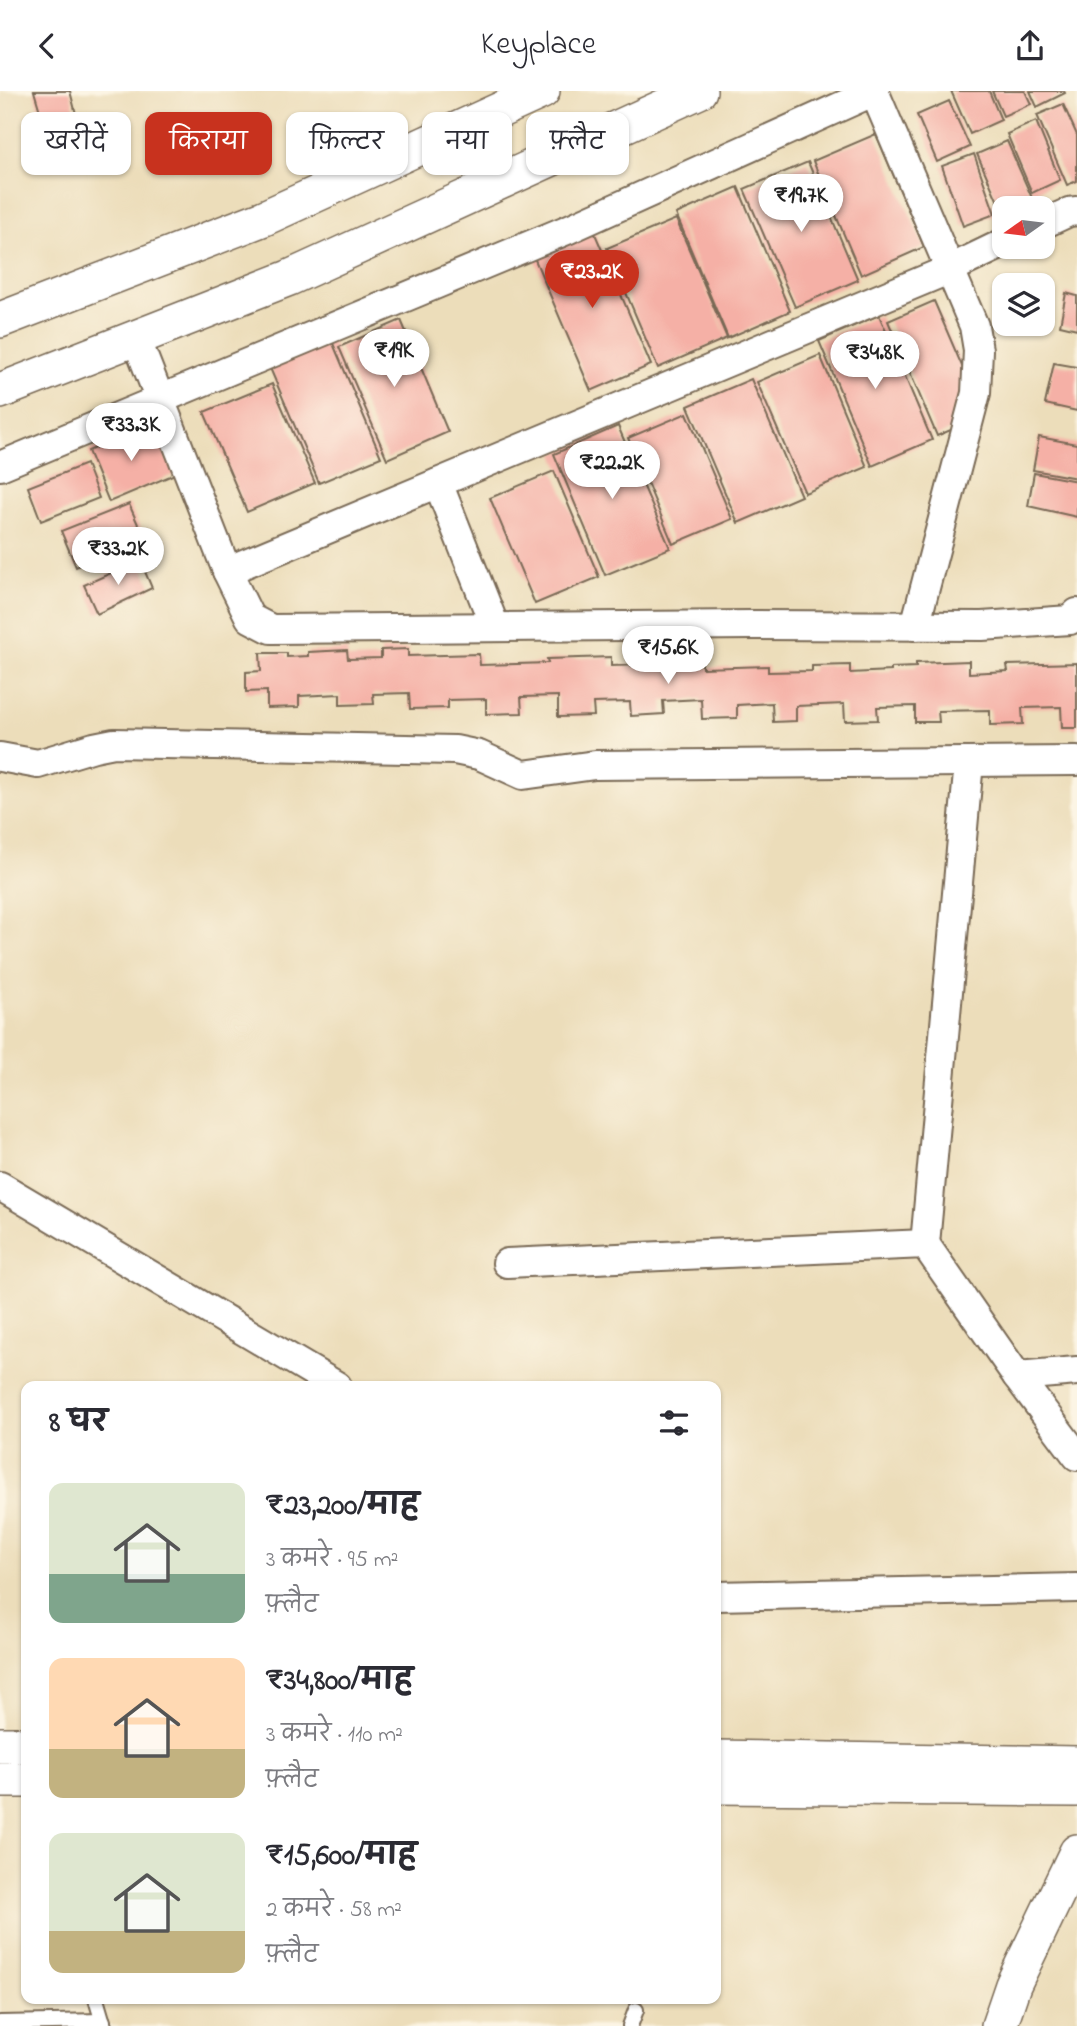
<!DOCTYPE html>
<html lang="hi">
<meta charset="utf-8">
<style>
:root{--surface:#fff;--page:#f2f2f3;--text:#2b2b33;--muted:#7c7c81;--accent:#c8321e}
body{margin:0;font-family:"Indie Flower","Playpen Sans Deva",sans-serif;background:var(--page);color:var(--text);height:100vh;display:flex;flex-direction:column;font-size:26px;white-space:nowrap}
*{box-sizing:border-box;margin:0}
p{font-size:23px;color:var(--muted)}
.icon{flex:none;width:38px;height:38px;fill:none;stroke:currentColor;stroke-width:2;stroke-linecap:round;stroke-linejoin:round}
.map{position:relative;flex:1;overflow:hidden}
.side{position:absolute;left:21px;top:1290px;width:700px;height:623px;display:flex;flex-direction:column;background:var(--surface);border-radius:14px;box-shadow:0 2px 5px #0004}
.side>*{flex:none}
.hud{position:absolute;left:21px;top:21px;width:700px;height:63px;display:flex;gap:14px}
.needle{width:46px;rotate:256deg}
.tools{position:absolute;left:992px;top:105px;display:grid;gap:14px}
.tools a{display:grid;place-items:center;width:63px;height:63px;border-radius:14px;background:var(--surface);box-shadow:0 2px 5px #0004;font-size:35px}
.price{position:absolute;translate:-50% -60px;padding:0 16px;border-radius:24px;background:#fff;color:#222;font-size:23px;line-height:46px;filter:drop-shadow(0 2px 4px #0008)}
.price::after{content:'';position:absolute;left:50%;top:42px;width:21px;height:16px;margin-left:-10px;background:inherit;clip-path:polygon(0 0,100% 0,50% 100%)}
.price.selected{background:var(--accent);color:#fff}
ul{padding:0;list-style:none}
li{display:flex;align-items:center;gap:21px;height:175px;padding:0 28px}
li span{display:grid;place-items:center;flex:none;width:196px;height:140px;border-radius:14px;color:#555}
li>.icon{margin-inline-start:auto}
span .icon{width:84px;height:84px;fill:#fffc;stroke-width:1}
li b{font-size:30px}
h2{display:flex;justify-content:space-between;align-items:center;height:84px;padding:0 28px;font-size:30px}
.tag{padding:0 24px;border-radius:14px;background:var(--surface);box-shadow:0 2px 5px #0004;font-size:24px;line-height:63px}
.tag.selected{background:var(--accent);color:#fff}
header{display:flex;justify-content:space-between;align-items:center;height:91px;padding:0 28px;background:var(--surface);font-size:32px;font-weight:600}
.map>svg:first-child{display:block}
.building{fill:#f5b0a6}
.lines{fill:none;stroke-linecap:round;stroke-linejoin:round}
.service-casing{stroke:#796955;stroke-width:18}
.minor-casing{stroke:#796955;stroke-width:32}
.tertiary-casing{stroke:#796955;stroke-width:38}
.service{stroke:#fff;stroke-width:14}
.minor{stroke:#fff;stroke-width:28}
.tertiary{stroke:#fff;stroke-width:35}
</style>
<header><svg class="icon" aria-label="back" viewBox="0 0 24 24"><path d="M15 5l-7 7 7 7"/></svg>Keyplace<svg class="icon" aria-label="share" viewBox="0 0 24 24"><path d="M12 15V3M7 8l5-5 5 5M5 13v7h14v-7"/></svg></header>
<div class="map">
<svg width="1077" height="1935" viewBox="0 0 1077 1935">
<rect width="100%" height="100%" fill="#fcf5e5"/>
<filter id="ink" filterUnits="userSpaceOnUse"><feTurbulence type="fractalNoise" baseFrequency=".0143" numOctaves="2"/><feDisplacementMap in="SourceGraphic" scale="14" xChannelSelector="R" yChannelSelector="G"/><feConvolveMatrix kernelMatrix="1 2 1 2 8 2 1 2 1" color-interpolation-filters="sRGB"/></filter>
<filter id="wash" filterUnits="userSpaceOnUse"><feTurbulence type="fractalNoise" baseFrequency=".00686" numOctaves="4" result="noise"/><feDisplacementMap in="SourceGraphic" scale="28" xChannelSelector="R" yChannelSelector="G"/><feGaussianBlur stdDeviation="1.57" result="paint"/><feColorMatrix in="noise" values="0 0 0 0 0 0 0 0 0 0 0 0 0 0 0 0 0 1.4 0 .05"/><feComposite in="paint" operator="in"/></filter>
<g filter="url(#wash)">
<rect width="100%" height="100%" fill="#ecddba"/>
<g id="blocks">
<g class="building">
<path d="M34,0H70L81,42L49,51Z"/>
<path d="M951,0H989L1001,29L970,43Z"/>
<path d="M992,0H1025L1031,13L1003,25Z"/>
<path d="M1030,0H1064L1065,2L1037,16Z"/>
<path d="M949,10L970,56L937,71L917,24Z"/>
<path d="M1063,13L1077,44V90L1067,94L1037,24Z"/>
<path d="M1036,30L1060,89L1032,102L1007,43Z"/>
<path d="M876,43L924,156L861,184L813,70Z"/>
<path d="M1007,50L1032,107L1002,120L977,63Z"/>
<path d="M974,63L995,123L963,135L942,75Z"/>
<path d="M808,71L858,189L795,216L744,98Z"/>
<path d="M738,96L790,220L728,247L676,123Z"/>
<path d="M676,128L727,247L658,277L607,157Z"/>
<path d="M593,138L651,274L591,300L533,164Z"/>
<path d="M1066,202L1077,205V238L1060,234Z"/>
<path d="M934,210L968,289L960,335L937,345L888,230Z"/>
<path d="M879,224L932,349L872,375L819,250Z"/>
<path d="M401,229L448,341L387,368L339,256Z"/>
<path d="M329,243L381,366L319,392L267,270Z"/>
<path d="M820,264L867,376L805,402L757,291Z"/>
<path d="M1054,272L1077,276V320L1045,313Z"/>
<path d="M751,288L801,405L738,432L688,315Z"/>
<path d="M272,293L315,392L247,421L204,321Z"/>
<path d="M687,322L732,428L673,453L628,347Z"/>
<path d="M153,332L175,383L109,411L88,360Z"/>
<path d="M618,335L670,457L605,484L554,363Z"/>
<path d="M1039,346L1077,353V387L1033,379Z"/>
<path d="M86,373L99,407L41,430L28,396Z"/>
<path d="M554,380L599,486L535,513L490,407Z"/>
<path d="M1034,382L1077,390V426L1028,415Z"/>
<path d="M129,413L144,447L76,476L61,440Z"/>
<path d="M140,469L152,497L97,523L84,494Z"/>
<path d="M408,558V565L479,563L480,574L548,572L547,568L611,566V575L675,573L674,568L702,567V577L768,575V581L812,580V575L850,574V582L891,580V577L916,576V572L969,570V582L1008,580L1007,574L1077,572V637H1062L1061,616L1022,617L1023,633L990,634V619L938,620L939,631H915V615L877,616L878,629L845,630L844,613L796,615V630L773,631L772,612L737,614V627L702,628L701,608L663,610L664,623L631,625L630,611L593,612L594,625L558,626V605L521,606L522,622L486,623V608L448,609V617L410,618L409,602L373,603L374,613L340,614V603L299,605V616L267,617V600L246,601V581L261,580L260,562H287V566L308,565V561L347,559L348,568L381,567V559Z"/>
</g>
</g>
</g>
<g filter="url(#ink)">
<use href="#blocks" fill-opacity="0" stroke="#796955" stroke-width="2"/>
<g class="lines">
<g class="service-casing">
<g id="service">
<path d="M96,1908L104,1935"/>
<path d="M0,1932L103,1930"/>
<path d="M630,1935L636,1919"/>
</g>
</g>
<g class="minor-casing">
<g id="minor">
<path d="M874,0L974,235L978,259L976,302L915,535"/>
<path d="M1043,133L1069,121L1077,120"/>
<path d="M136,247L227,480L250,527L271,538L752,534L982,535L1070,529L1077,522"/>
<path d="M0,375L569,138L875,0"/>
<path d="M438,392L495,536"/>
<path d="M227,480L948,179L1004,152"/>
<path d="M0,666L38,673L94,656L114,652L455,659L479,664L523,684L595,674L1077,670"/>
<path d="M0,1095L337,1295"/>
<path d="M925,1153L969,671"/>
<path d="M507,1172L925,1153L1017,1285L1077,1365"/>
<path d="M1017,1285L1077,1280"/>
<path d="M716,1505L1077,1497"/>
</g>
</g>
<g class="tertiary-casing">
<g id="tertiary">
<path d="M0,229L264,127L542,0"/>
<path d="M0,300L289,187L699,0"/>
<path d="M0,1654H26"/>
<path d="M716,1667L1077,1673"/>
<path d="M0,1689H26"/>
<path d="M716,1695L1077,1698"/>
<path d="M999,1935L1013,1894L1077,1761"/>
</g>
</g>
<use href="#service" class="service"/>
<use href="#minor" class="minor"/>
<use href="#tertiary" class="tertiary"/>
</g>
</g>
</svg>
<div class="tools">
<a><svg class="needle" viewBox="-14 -14 28 28"><path d="M0-13l5 13h-10z" fill="#e53935"/><path d="M0 13l5-13h-10z" fill="#7c7c81"/></svg></a>
<a><svg class="icon" aria-label="layers" viewBox="0 0 24 24"><path d="M12 4l9 5-9 5-9-5zM3 14l9 5 9-5"/></svg></a>
</div>
<b class="price" style="left:801px;top:143px">₹19.7K</b>
<b class="price selected" style="left:592px;top:219px">₹23.2K</b>
<b class="price" style="left:394px;top:298px">₹19K</b>
<b class="price" style="left:875px;top:300px">₹34.8K</b>
<b class="price" style="left:131px;top:372px">₹33.3K</b>
<b class="price" style="left:612px;top:410px">₹22.2K</b>
<b class="price" style="left:118px;top:496px">₹33.2K</b>
<b class="price" style="left:668px;top:595px">₹15.6K</b>
<div class="hud">
<a class="tag">खरीदें</a>
<a class="tag selected">किराया</a>
<a class="tag">फ़िल्टर</a>
<a class="tag">नया</a>
<a class="tag">फ़्लैट</a>
</div>
<section class="side">
<h2>8 घर<svg class="icon" aria-label="filters" viewBox="0 0 24 24"><path d="M4 7h16M4 17h16"/><circle cx="9" cy="7" r="2"/><circle cx="15" cy="17" r="2"/></svg></h2>
<ul>
<li><span style="background:linear-gradient(#dfe7d0 65%,#7fa58c 0)"><svg class="icon" aria-label="home" viewBox="0 0 24 24"><path d="M3 11l9-7 9 7M6 9v11h12V9"/></svg></span><div><b>₹23,200/माह</b><p>3 कमरे · 95 m²</p><p>फ़्लैट</p></div></li>
<li><span style="background:linear-gradient(#ffd9b3 65%,#c2b280 0)"><svg class="icon" aria-label="home" viewBox="0 0 24 24"><path d="M3 11l9-7 9 7M6 9v11h12V9"/></svg></span><div><b>₹34,800/माह</b><p>3 कमरे · 110 m²</p><p>फ़्लैट</p></div></li>
<li><span style="background:linear-gradient(#dfe7d0 70%,#c2b280 0)"><svg class="icon" aria-label="home" viewBox="0 0 24 24"><path d="M3 11l9-7 9 7M6 9v11h12V9"/></svg></span><div><b>₹15,600/माह</b><p>2 कमरे · 58 m²</p><p>फ़्लैट</p></div></li>
</ul>
</section>
</div>
